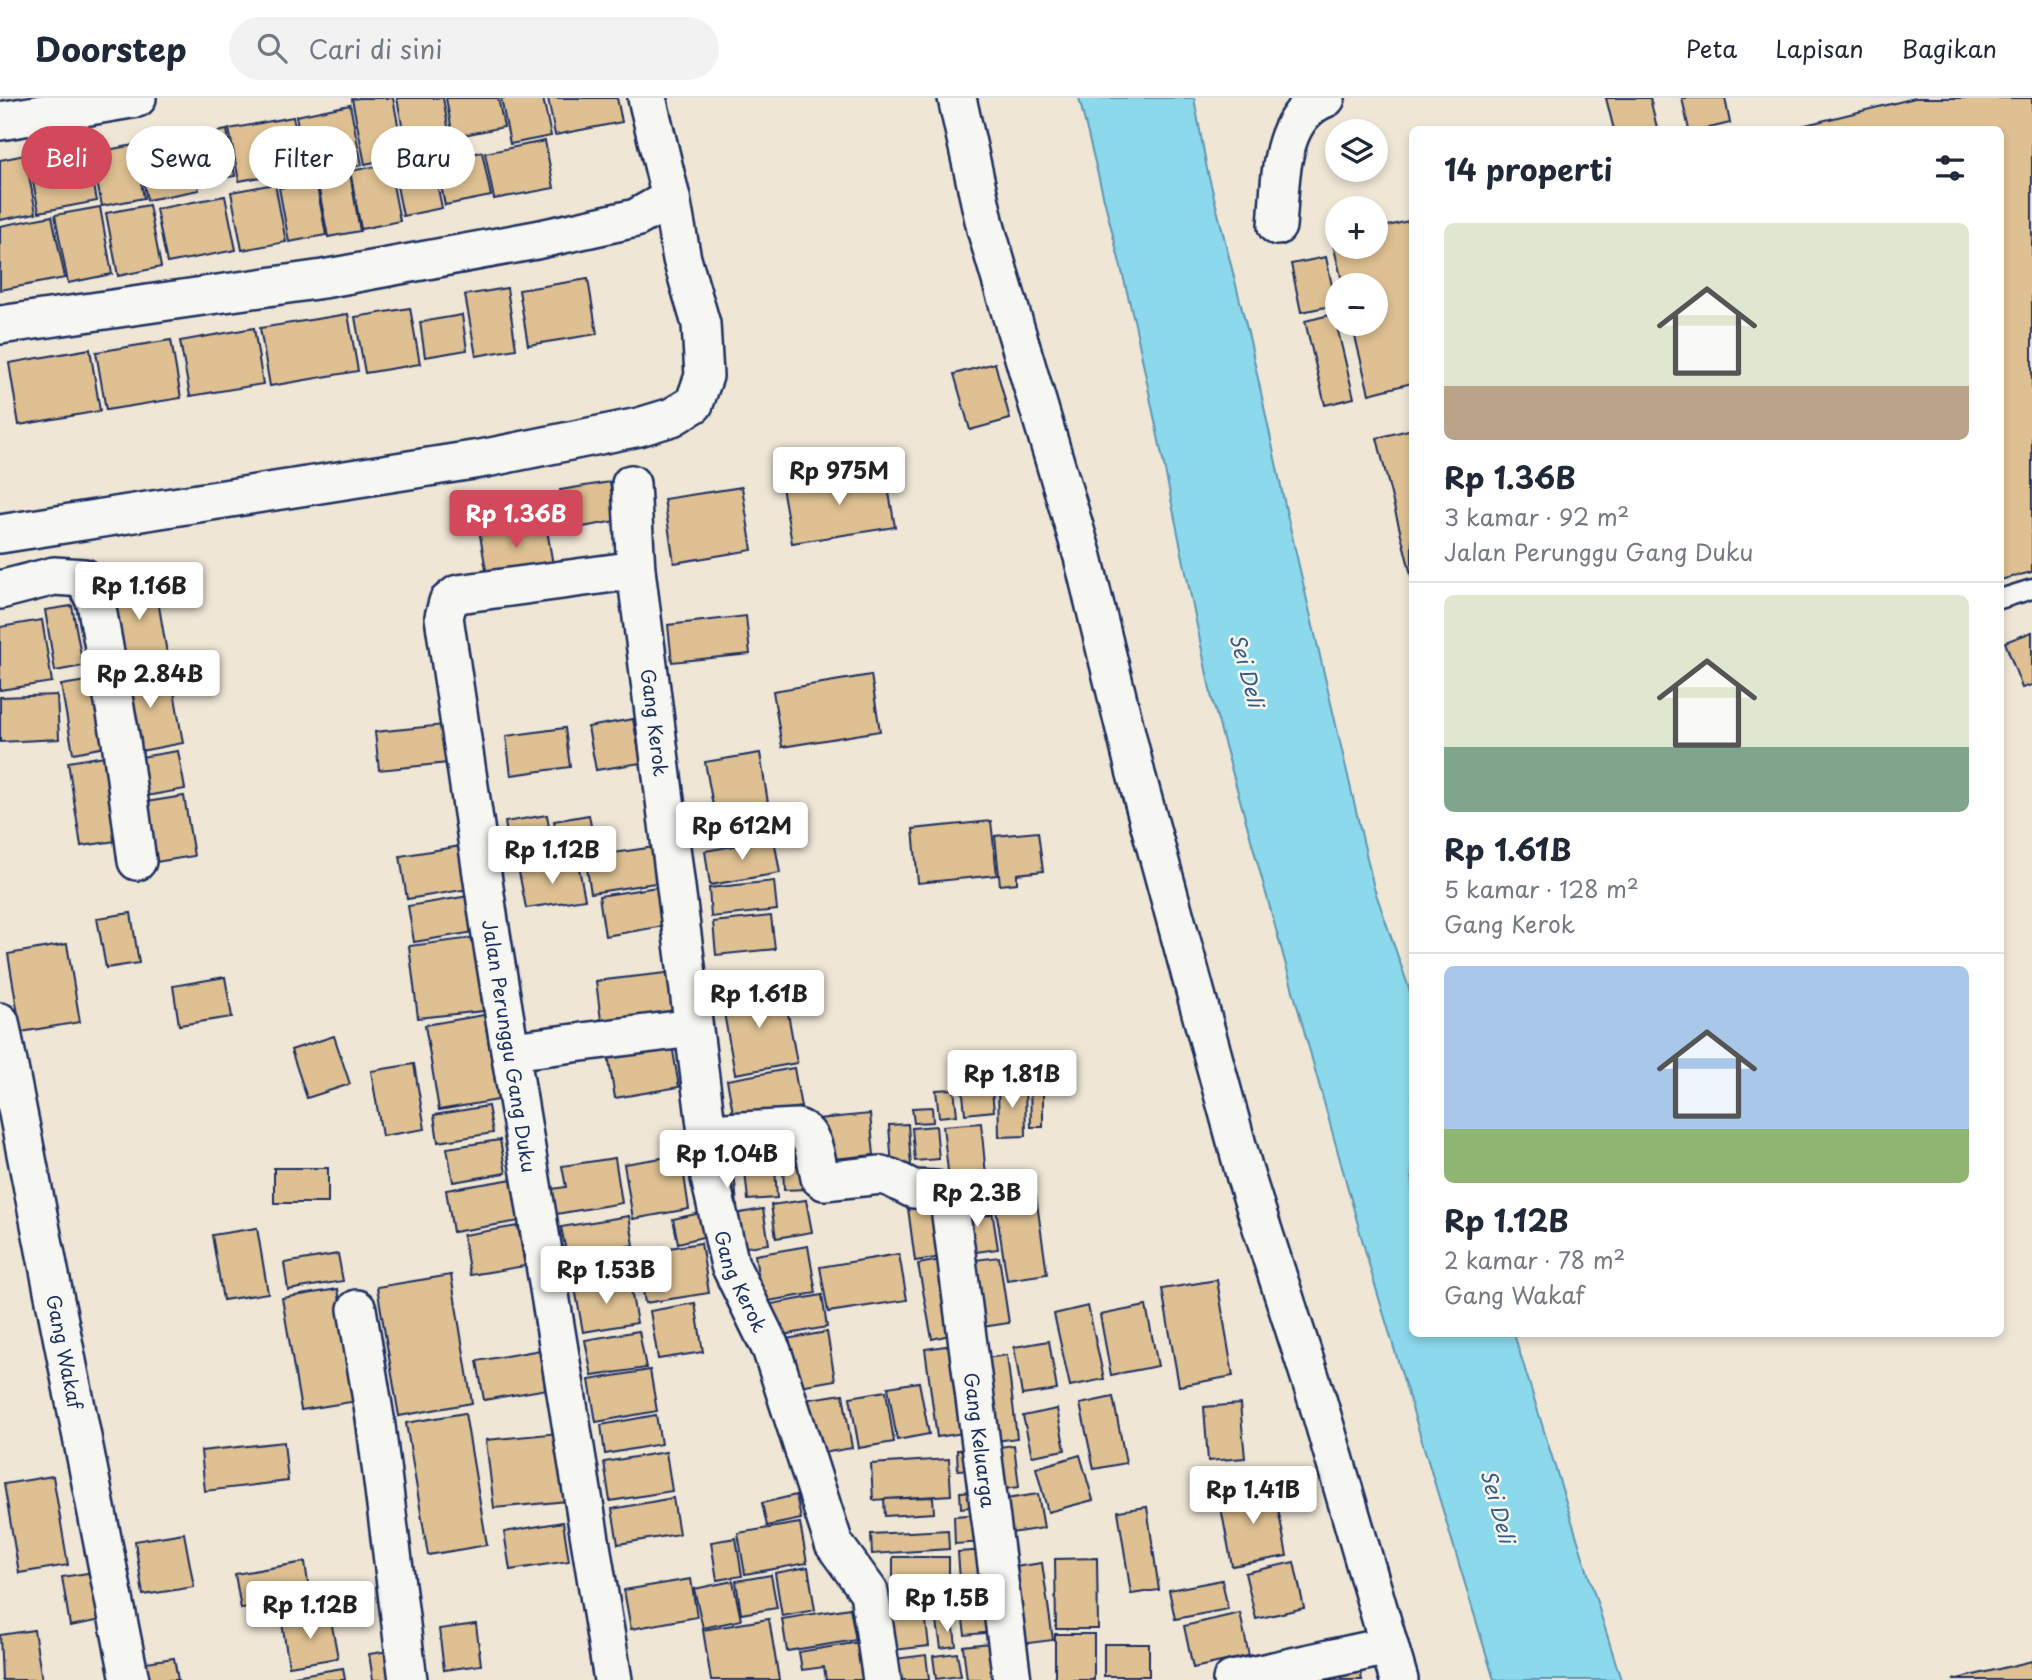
<!DOCTYPE html>
<html lang="id">
<meta charset="utf-8">
<style>
:root{--surface:#fff;--page:#f2f2f3;--text:#1f2937;--muted:#747a83;--line:#e0e1e3;--accent:#d1495b}
body{margin:0;font-family:"Playpen Sans",sans-serif;background:var(--page);color:var(--text);height:100vh;display:flex;flex-direction:column;font-size:26px;white-space:nowrap}
*{box-sizing:border-box;margin:0}
p{font-size:23px;color:var(--muted)}
.icon{flex:none;width:38px;height:38px;fill:none;stroke:currentColor;stroke-width:2;stroke-linecap:round;stroke-linejoin:round}
.map{position:relative;flex:1;overflow:hidden}
.side{position:absolute;left:1409px;top:28px;width:595px;height:1211px;display:flex;flex-direction:column;background:var(--surface);border-radius:10px;box-shadow:0 4px 10px #0003}
.side>*{flex:none}
.top-card{position:absolute;left:21px;top:28px;width:665px;height:63px;display:flex;gap:14px}
.buttons{position:absolute;left:1325px;top:21px;display:grid;gap:14px}
.buttons a{display:grid;place-items:center;width:63px;height:63px;border-radius:50%;background:var(--surface);box-shadow:0 4px 10px #0003;font-size:35px}
.price{position:absolute;translate:-50% -60px;padding:0 16px;border-radius:7px;background:#fff;color:#222;font-size:23px;line-height:46px;filter:drop-shadow(0 2px 4px #0008)}
.price::after{content:'';position:absolute;left:50%;top:42px;width:21px;height:16px;margin-left:-10px;background:inherit;clip-path:polygon(0 0,100% 0,50% 100%)}
.price.current{background:var(--accent);color:#fff}
ul{padding:0;list-style:none}
li{display:grid;align-content:center;gap:14px;height:371px;padding:0 35px}
li+li{border-top:2px solid var(--line)}
li span{display:grid;place-items:center;height:217px;border-radius:10px;color:#555}
li>.icon{margin-inline-start:auto}
span .icon{width:126px;height:126px;fill:#fffc;stroke-width:1}
li b{font-size:30px}
h2{display:flex;justify-content:space-between;align-items:center;height:84px;padding:0 35px;font-size:30px}
.tag{padding:0 24px;border-radius:32px;background:var(--surface);box-shadow:0 4px 10px #0003;font-size:24px;line-height:63px}
.tag.current{background:var(--accent);color:#fff}
header{display:flex;align-items:center;gap:42px;box-sizing:border-box;height:98px;padding:0 35px;background:var(--surface);border-bottom:2px solid var(--line)}
header strong{font-size:33px}
nav{display:flex;gap:38px;margin-inline-start:auto;font-size:24px}
.search{width:490px;height:63px;background:var(--page);display:flex;align-items:center;gap:18px;box-sizing:border-box;padding:0 24px;border-radius:38px;color:var(--muted);font-size:26px}
.map>svg:first-child{display:block}
.water{fill:#8cd9eb;stroke:#5f95b3;stroke-width:2}
.building{fill:#dec092;stroke:#1b2f5e;stroke-width:2}
.lines{fill:none;stroke-linecap:round;stroke-linejoin:round}
.lane-casing{stroke:#1b2f5e;stroke-width:23}
.street-casing{stroke:#1b2f5e;stroke-width:42}
.lane{stroke:#f6f6f2;stroke-width:18}
.street{stroke:#f6f6f2;stroke-width:37}
.labels{text-anchor:middle;dominant-baseline:central;stroke-width:5;stroke-linejoin:round;paint-order:stroke}
.street-label{font-size:19px;fill:#1b2f5e;stroke:#f6f6f2}
.water-label{font-size:21px;font-style:italic;fill:#375a81;stroke:#f6f6f2}
</style>
<header>
<strong>Doorstep</strong>
<div class="search"><svg class="icon" aria-label="search" viewBox="0 0 24 24"><circle cx="10" cy="10" r="6"/><path d="M15 15l6 6"/></svg>Cari di sini</div>
<nav><a>Peta</a><a>Lapisan</a><a>Bagikan</a></nav>
</header>
<div class="map">
<svg width="2032" height="1582" viewBox="0 0 2032 1582">
<rect width="100%" height="100%" fill="#efe6d5"/>
<filter id="ink" filterUnits="userSpaceOnUse"><feTurbulence type="fractalNoise" baseFrequency=".0143" numOctaves="2"/><feDisplacementMap in="SourceGraphic" scale="14" xChannelSelector="R" yChannelSelector="G"/><feConvolveMatrix kernelMatrix="1 2 1 2 8 2 1 2 1" color-interpolation-filters="sRGB"/></filter>
<g filter="url(#ink)">
<path class="water" d="M1079,0H1194L1207,71L1250,243L1286,412L1374,790L1412,899V1236H1514L1621,1582H1494L1372,1177L1212,601L1135,226Z"/>
<g class="building">
<path d="M360,0H393L404,58L365,66L352,1Z"/>
<path d="M397,0H443L452,51L408,59Z"/>
<path d="M446,0H498L504,29L453,39Z"/>
<path d="M501,0H543L551,38L510,46Z"/>
<path d="M548,0H617L622,24L555,37Z"/>
<path d="M1606,0H1650L1657,30L1614,32Z"/>
<path d="M1682,0H1725L1730,25L1701,32H1689Z"/>
<path d="M1915,0H2032V474L2000,482V32H1785Z"/>
<path d="M350,7L362,67L308,78L296,18Z"/>
<path d="M293,19L304,71L239,83L229,31Z"/>
<path d="M227,32L235,78L199,84L191,39Z"/>
<path d="M188,39L199,92L147,102L137,49Z"/>
<path d="M545,43L554,90L494,101L485,55Z"/>
<path d="M86,47L97,103L39,114L28,58Z"/>
<path d="M134,47L144,100L102,108L91,55Z"/>
<path d="M482,54L491,98L445,107L436,63Z"/>
<path d="M25,57L36,115L0,122V62Z"/>
<path d="M432,61L442,110L403,118L393,68Z"/>
<path d="M389,66L400,123L361,131L350,73Z"/>
<path d="M350,75L360,133L328,139L317,82Z"/>
<path d="M316,83L326,137L289,144L279,90Z"/>
<path d="M275,86L286,144L242,152L231,94Z"/>
<path d="M225,98L236,152L167,165L156,111Z"/>
<path d="M149,107L161,169L118,178L106,115Z"/>
<path d="M100,109L112,176L68,185L55,117Z"/>
<path d="M52,118L65,180L0,192V128Z"/>
<path d="M1412,122V285L1369,296L1352,226H1376V187H1343L1332,142L1337,141V149H1376V131Z"/>
<path d="M1326,159L1336,207L1301,214L1291,166Z"/>
<path d="M588,181L597,236L528,247L519,192Z"/>
<path d="M507,190L516,251L476,258L465,197Z"/>
<path d="M410,210L420,266L365,275L355,219Z"/>
<path d="M348,216L358,273L270,288L260,230Z"/>
<path d="M1334,216L1354,300L1325,307L1305,223Z"/>
<path d="M462,217L467,252L425,259L420,224Z"/>
<path d="M254,230L263,286L190,298L180,243Z"/>
<path d="M171,242L181,300L106,312L96,254Z"/>
<path d="M90,251L100,313L19,327L9,265Z"/>
<path d="M995,265L1010,321L970,332L954,276Z"/>
<path d="M1412,331V481L1377,340Z"/>
<path d="M885,372L895,429L792,445L782,389Z"/>
<path d="M610,384L616,423L566,432L560,392Z"/>
<path d="M742,389L752,452L674,465L664,401Z"/>
<path d="M546,426L553,467L487,478L480,437Z"/>
<path d="M154,479L168,561L124,568L110,486Z"/>
<path d="M72,508L83,568L55,573L45,512Z"/>
<path d="M746,518L750,556L672,564L668,527Z"/>
<path d="M42,522L52,584L0,592V529Z"/>
<path d="M2032,534V587L2022,590L2005,544Z"/>
<path d="M170,570L183,645L130,655L117,579Z"/>
<path d="M871,577L880,633L782,649L773,593Z"/>
<path d="M99,581L111,648L73,655L61,587Z"/>
<path d="M57,597L59,641L0,644V599Z"/>
<path d="M633,621L641,665L596,672L588,629Z"/>
<path d="M444,627L448,665L379,672L375,634Z"/>
<path d="M565,630L570,669L511,677L506,638Z"/>
<path d="M178,653L185,691L135,700L128,661Z"/>
<path d="M760,655L768,705L714,713L705,664Z"/>
<path d="M117,656L130,741L81,748L68,664Z"/>
<path d="M184,698L194,758L143,766L133,706Z"/>
<path d="M767,713L770,739L704,745L702,719Z"/>
<path d="M547,717L554,759L512,766L505,724Z"/>
<path d="M589,717L596,755L561,760L554,723Z"/>
<path d="M991,723L997,777L918,785L913,731Z"/>
<path d="M1038,734L1043,773L1017,776V785L1000,787L995,738Z"/>
<path d="M774,741L780,775L710,787L705,753Z"/>
<path d="M461,748L469,791L407,801L400,758Z"/>
<path d="M662,748L668,783L591,795L585,759Z"/>
<path d="M578,765L585,801L526,810L519,774Z"/>
<path d="M774,783L777,812L711,819L709,790Z"/>
<path d="M658,789L664,828L605,838L599,798Z"/>
<path d="M469,798L474,834L414,844L408,808Z"/>
<path d="M131,815L139,865L106,870L97,820Z"/>
<path d="M771,818L775,851L716,857L713,824Z"/>
<path d="M473,840L483,913L418,920L409,848Z"/>
<path d="M67,846L80,924L21,934L8,856Z"/>
<path d="M683,873L688,921L602,930L596,883Z"/>
<path d="M225,879L232,919L179,927L173,888Z"/>
<path d="M783,888L797,965L735,976L721,898Z"/>
<path d="M484,917L498,1002L439,1012L425,927Z"/>
<path d="M334,938L350,986L307,1000L291,952Z"/>
<path d="M672,947L679,989L615,1000L608,957Z"/>
<path d="M414,966L425,1031L382,1038L371,973Z"/>
<path d="M794,970L801,1009L734,1020L727,982Z"/>
<path d="M991,983L994,1013L965,1016L962,986Z"/>
<path d="M1030,983H1043V1029H1031Z"/>
<path d="M1025,984L1026,1038L999,1039L998,985Z"/>
<path d="M954,991L957,1017L939,1019L936,992Z"/>
<path d="M488,1008L493,1035L438,1044L434,1017Z"/>
<path d="M932,1009L933,1024L914,1025L912,1010Z"/>
<path d="M870,1016L874,1057L822,1062L818,1021Z"/>
<path d="M981,1025L987,1088L950,1091L943,1028Z"/>
<path d="M908,1026L911,1068L892,1070L889,1027Z"/>
<path d="M936,1028L939,1061L915,1063L912,1030Z"/>
<path d="M500,1042L506,1075L453,1084L447,1050Z"/>
<path d="M681,1057L689,1111L633,1121L624,1066Z"/>
<path d="M615,1060L622,1105L556,1116L552,1091L566,1089L562,1068Z"/>
<path d="M807,1067L808,1091L784,1092L783,1068Z"/>
<rect x="274" y="1070" width="54" height="35"/>
<path d="M775,1070L777,1100L748,1102L745,1073Z"/>
<path d="M734,1075L737,1107L720,1109L717,1077Z"/>
<path d="M513,1081L520,1123L453,1134L446,1092Z"/>
<path d="M1036,1098L1047,1176L1007,1182L995,1104Z"/>
<path d="M806,1102L812,1134L776,1140L771,1107Z"/>
<path d="M942,1106L949,1158L915,1163L908,1110Z"/>
<path d="M991,1106L998,1151L961,1156L956,1111Z"/>
<path d="M763,1111L769,1146L740,1150L734,1116Z"/>
<path d="M710,1113L715,1136L678,1145L673,1121Z"/>
<path d="M629,1118L634,1147L567,1158L561,1129Z"/>
<path d="M518,1128L525,1168L470,1177L463,1137Z"/>
<path d="M257,1130L268,1195L223,1202L212,1137Z"/>
<path d="M701,1145L709,1195L645,1205L637,1155Z"/>
<path d="M808,1148L816,1195L762,1204L755,1157Z"/>
<path d="M338,1156L343,1183L288,1192L284,1165Z"/>
<path d="M899,1156L907,1202L828,1214L820,1169Z"/>
<path d="M999,1159L1009,1225L969,1231L959,1164Z"/>
<path d="M941,1162L954,1236L932,1241L918,1166Z"/>
<path d="M451,1177L472,1305L399,1318L377,1189Z"/>
<path d="M629,1181L637,1225L583,1234L575,1190Z"/>
<path d="M1217,1182L1233,1278L1179,1288L1162,1191Z"/>
<path d="M338,1191L357,1303L301,1312L282,1200Z"/>
<path d="M822,1197L827,1229L772,1239L766,1207Z"/>
<path d="M695,1205L703,1254L658,1261L650,1213Z"/>
<path d="M1088,1208L1104,1281L1070,1288L1054,1216Z"/>
<path d="M1146,1208L1158,1268L1111,1277L1100,1217Z"/>
<path d="M639,1233L646,1270L592,1278L585,1242Z"/>
<path d="M827,1234L835,1282L794,1289L786,1241Z"/>
<path d="M1049,1243L1057,1292L1022,1297L1014,1249Z"/>
<path d="M953,1247L964,1335L937,1339L925,1251Z"/>
<path d="M541,1252L547,1291L484,1302L477,1263Z"/>
<path d="M1007,1257L1017,1340L982,1345L972,1262Z"/>
<path d="M650,1272L657,1313L596,1324L589,1282Z"/>
<path d="M919,1284L929,1336L897,1342L888,1289Z"/>
<path d="M886,1293L894,1344L859,1350L850,1299Z"/>
<path d="M843,1296L852,1350L811,1357L803,1302Z"/>
<path d="M1113,1299L1126,1365L1094,1371L1080,1306Z"/>
<path d="M1240,1306L1245,1360L1208,1363L1204,1309Z"/>
<path d="M1057,1311L1065,1352L1032,1358L1023,1318Z"/>
<path d="M465,1315L487,1447L428,1457L406,1325Z"/>
<path d="M656,1317L661,1346L605,1356L601,1327Z"/>
<path d="M559,1335L567,1403L494,1410L486,1342Z"/>
<path d="M284,1344L288,1383L205,1393L201,1353Z"/>
<path d="M1014,1347L1019,1389L997,1392L991,1350Z"/>
<path d="M957,1352H974L975,1371L958,1372Z"/>
<path d="M666,1354L672,1393L610,1403L604,1364Z"/>
<path d="M1080,1357L1093,1402L1048,1414L1036,1370Z"/>
<path d="M949,1361L951,1397L873,1402L871,1366Z"/>
<path d="M53,1378L68,1467L19,1475L4,1386Z"/>
<path d="M1274,1389L1287,1458L1232,1468L1219,1399Z"/>
<path d="M978,1393L979,1408L961,1410L960,1394Z"/>
<path d="M1038,1396L1044,1430L998,1437L993,1403Z"/>
<path d="M796,1397L801,1421L767,1428L762,1405Z"/>
<path d="M933,1399L934,1415L885,1418L884,1401Z"/>
<path d="M673,1400L679,1436L618,1446L612,1411Z"/>
<path d="M1147,1409L1159,1492L1131,1496L1118,1413Z"/>
<path d="M982,1416L984,1444L955,1446L954,1418Z"/>
<path d="M563,1424L569,1463L510,1472L504,1434Z"/>
<path d="M800,1425L807,1465L745,1476L738,1435Z"/>
<path d="M948,1432L949,1451L872,1456L871,1436Z"/>
<path d="M184,1435L194,1489L143,1497L135,1443Z"/>
<path d="M736,1440L742,1478L717,1482L711,1444Z"/>
<path d="M987,1452L989,1496L961,1497L958,1454Z"/>
<rect x="893" y="1459" width="56" height="22"/>
<path d="M1097,1460L1098,1531H1056L1055,1461Z"/>
<path d="M305,1464L310,1500L241,1511L235,1476Z"/>
<path d="M1294,1464L1304,1510L1256,1521L1245,1475Z"/>
<path d="M1042,1465L1053,1542L1013,1547L1002,1471Z"/>
<path d="M808,1469L815,1512L782,1518L775,1475Z"/>
<path d="M94,1474L102,1522L70,1528L62,1479Z"/>
<path d="M771,1477L777,1510L741,1516L736,1483Z"/>
<path d="M691,1481L697,1519L631,1531L624,1492Z"/>
<path d="M1222,1482L1228,1511L1175,1521L1169,1492Z"/>
<path d="M733,1483L741,1522L703,1530L694,1491Z"/>
<path d="M989,1504L993,1534L965,1537L961,1507Z"/>
<path d="M924,1508L929,1548L894,1552L889,1513Z"/>
<path d="M850,1510L856,1542L787,1553L782,1521Z"/>
<path d="M1240,1515L1249,1558L1193,1570L1184,1528Z"/>
<path d="M330,1517L338,1560L289,1568L282,1525Z"/>
<path d="M769,1521L779,1582H711L703,1532Z"/>
<path d="M953,1522L956,1548L941,1550L937,1524Z"/>
<path d="M476,1526L481,1567L444,1572L439,1531Z"/>
<path d="M34,1532L42,1582H2L0,1537Z"/>
<rect x="1055" y="1536" width="39" height="46"/>
<path d="M860,1544L866,1582H826L824,1569L802,1572L799,1554Z"/>
<path d="M999,1544L1004,1582H967L963,1548Z"/>
<rect x="1104" y="1546" width="45" height="32"/>
<path d="M389,1553L393,1582H373L369,1556Z"/>
<path d="M957,1555L961,1578L936,1581L933,1558Z"/>
<path d="M926,1557L929,1582H896L894,1561Z"/>
<path d="M174,1560L178,1582H149L146,1564Z"/>
<path d="M2032,1563V1582H1953Z"/>
<path d="M343,1570L345,1582H295L294,1578Z"/>
<path d="M1360,1572L1362,1582H1304Z"/>
</g>
<g class="lines">
<g class="lane-casing">
<path id="lane" d="M2000,501L2032,491"/>
</g>
<g class="street-casing">
<g id="street">
<path d="M957,0L986,131L1083,459L1136,676L1246,1080L1317,1301L1399,1582"/>
<path d="M0,23L137,0"/>
<path d="M1277,128C1281,85 1277,18 1326,0"/>
<path d="M0,227L323,181L536,142L636,120L671,100"/>
<path id="s1" d="M631,386L636,472L707,1035L710,1080L730,1167L772,1253L834,1446L869,1494L882,1582"/>
<path d="M0,436L486,360L639,329L672,319L694,306L704,278L701,226L682,161L671,100L647,0"/>
<path d="M0,492L54,478L84,480L96,505L121,643L137,763"/>
<path id="s2" d="M0,924L130,1582"/>
<path d="M511,953L693,930"/>
<path d="M707,1035L797,1030C815,1035 816,1063 820,1080L824,1083L881,1077L891,1080L913,1091L935,1092L949,1102L982,1098"/>
<path id="s3" d="M949,1102L1012,1582"/>
<path d="M357,1211L375,1320L408,1582"/>
<path d="M613,1582L490,830L444,519L448,504L458,496L636,472"/>
<path d="M1232,1582L1389,1548"/>
</g>
</g>
<use href="#lane" class="lane"/>
<use href="#street" class="street"/>
</g>
</g>
<g class="labels">
<g class="street-label">
<text stroke="none"><textPath href="#s1" startOffset="240">Gang Kerok</textPath></text>
<text transform="translate(510 948) rotate(81)">Jalan Perunggu Gang Duku</text>
<text stroke="none"><textPath href="#s1" startOffset="807">Gang Kerok</textPath></text>
<text stroke="none"><textPath href="#s2" startOffset="336">Gang Wakaf</textPath></text>
<text stroke="none"><textPath href="#s3" startOffset="242">Gang Keluarga</textPath></text>
</g>
<g class="water-label">
<text transform="translate(1248 572) rotate(75)">Sei Deli</text>
<text transform="translate(1499 1408) rotate(75)">Sei Deli</text>
</g>
</g>
</svg>
<div class="buttons">
<a><svg class="icon" aria-label="layers" viewBox="0 0 24 24"><path d="M12 4l9 5-9 5-9-5zM3 14l9 5 9-5"/></svg></a>
<a>+</a>
<a>−</a>
</div>
<b class="price" style="left:839px;top:409px">Rp 975M</b>
<b class="price current" style="left:516px;top:452px">Rp 1.36B</b>
<b class="price" style="left:139px;top:524px">Rp 1.16B</b>
<b class="price" style="left:150px;top:612px">Rp 2.84B</b>
<b class="price" style="left:742px;top:764px">Rp 612M</b>
<b class="price" style="left:552px;top:788px">Rp 1.12B</b>
<b class="price" style="left:759px;top:932px">Rp 1.61B</b>
<b class="price" style="left:1012px;top:1012px">Rp 1.81B</b>
<b class="price" style="left:727px;top:1092px">Rp 1.04B</b>
<b class="price" style="left:977px;top:1131px">Rp 2.3B</b>
<b class="price" style="left:606px;top:1208px">Rp 1.53B</b>
<b class="price" style="left:1253px;top:1428px">Rp 1.41B</b>
<b class="price" style="left:947px;top:1536px">Rp 1.5B</b>
<b class="price" style="left:310px;top:1543px">Rp 1.12B</b>
<div class="top-card">
<a class="tag current">Beli</a>
<a class="tag">Sewa</a>
<a class="tag">Filter</a>
<a class="tag">Baru</a>
</div>
<section class="side">
<h2>14 properti<svg class="icon" aria-label="filters" viewBox="0 0 24 24"><path d="M4 7h16M4 17h16"/><circle cx="9" cy="7" r="2"/><circle cx="15" cy="17" r="2"/></svg></h2>
<ul>
<li><span style="background:linear-gradient(#dfe7d0 75%,#b9a48a 0)"><svg class="icon" aria-label="home" viewBox="0 0 24 24"><path d="M3 11l9-7 9 7M6 9v11h12V9"/></svg></span><div><b>Rp 1.36B</b><p>3 kamar · 92 m²</p><p>Jalan Perunggu Gang Duku</p></div></li>
<li><span style="background:linear-gradient(#dfe7d0 70%,#7fa58c 0)"><svg class="icon" aria-label="home" viewBox="0 0 24 24"><path d="M3 11l9-7 9 7M6 9v11h12V9"/></svg></span><div><b>Rp 1.61B</b><p>5 kamar · 128 m²</p><p>Gang Kerok</p></div></li>
<li><span style="background:linear-gradient(#a9c7e8 75%,#8fb573 0)"><svg class="icon" aria-label="home" viewBox="0 0 24 24"><path d="M3 11l9-7 9 7M6 9v11h12V9"/></svg></span><div><b>Rp 1.12B</b><p>2 kamar · 78 m²</p><p>Gang Wakaf</p></div></li>
</ul>
</section>
</div>
